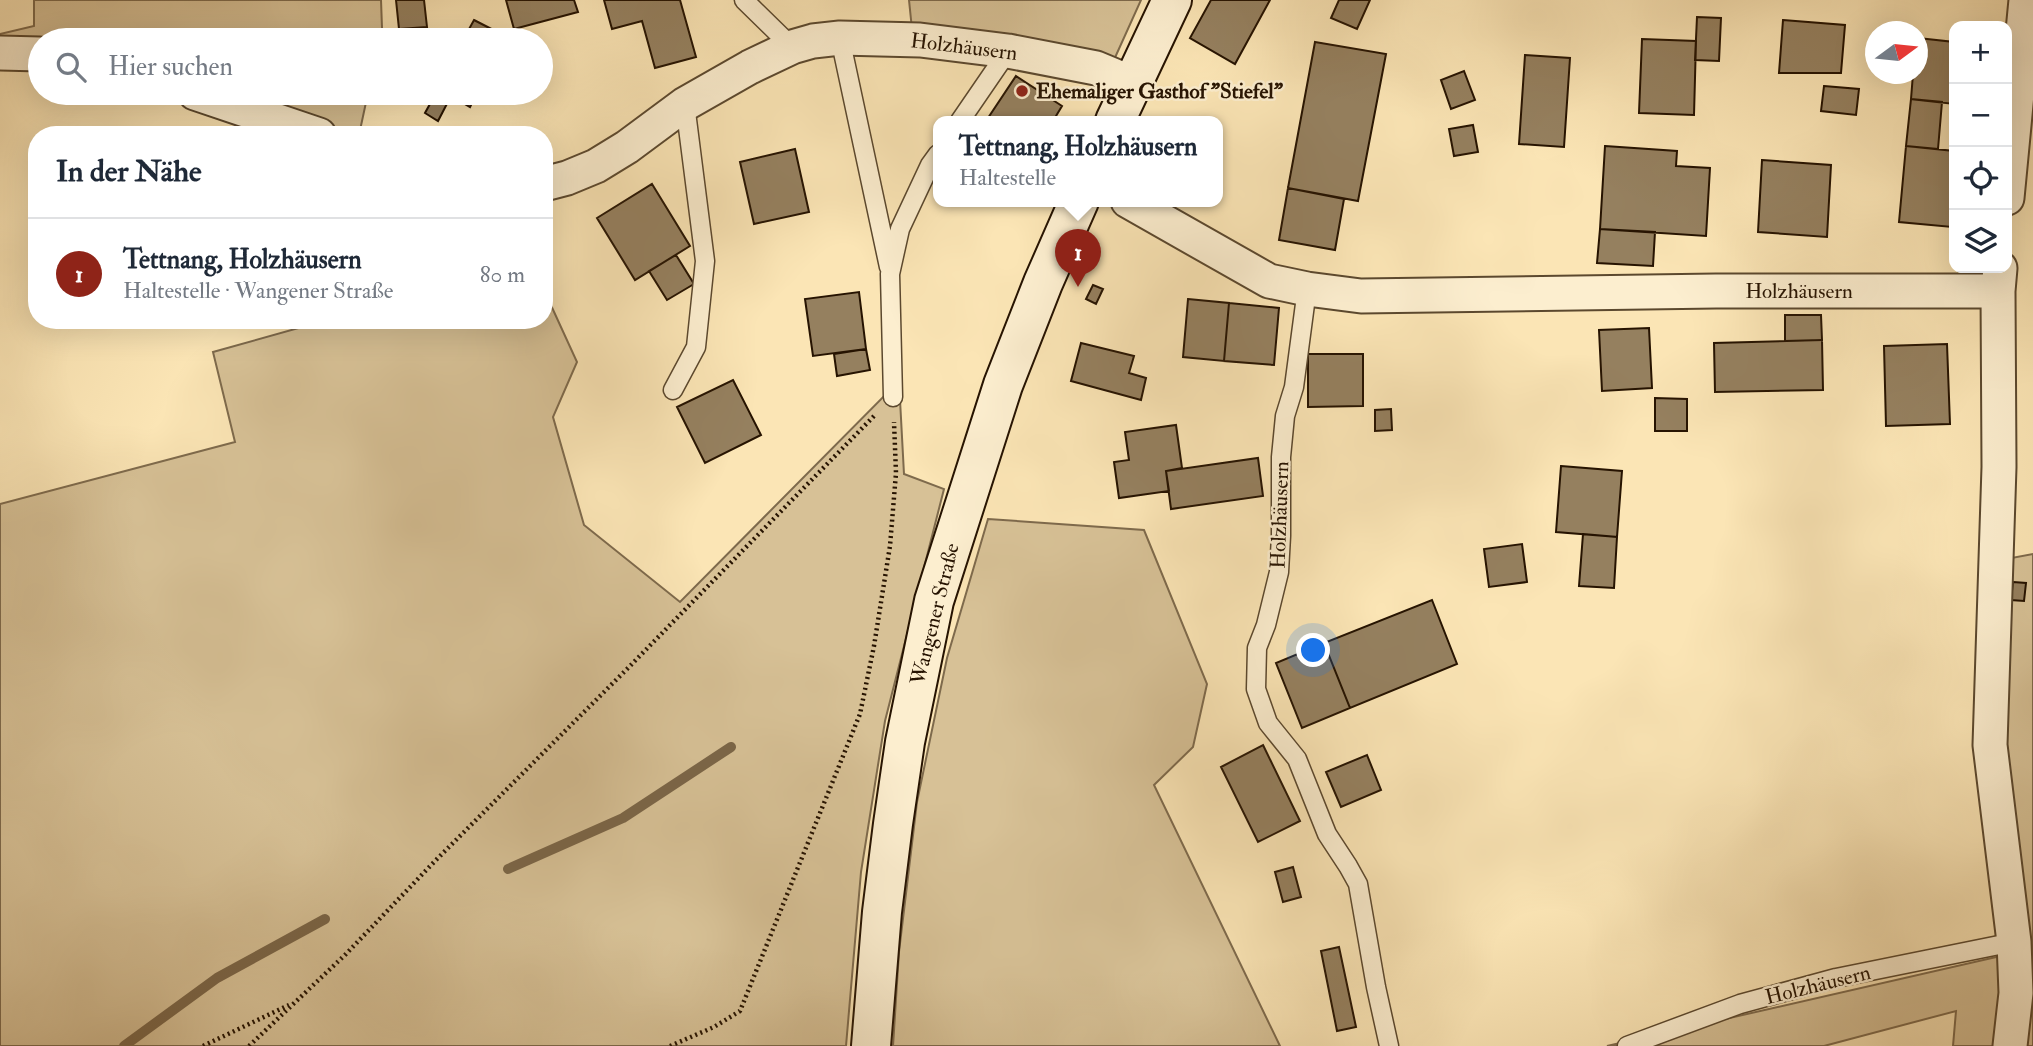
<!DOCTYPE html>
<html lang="de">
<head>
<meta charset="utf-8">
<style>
  :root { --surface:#fff; --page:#f6f6f7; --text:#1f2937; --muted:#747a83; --line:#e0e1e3; --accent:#8f2418 }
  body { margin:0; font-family:"IM FELL Double Pica",serif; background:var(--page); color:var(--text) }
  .controls { position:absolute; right:21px; top:21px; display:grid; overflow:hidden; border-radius:14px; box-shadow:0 7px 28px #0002 }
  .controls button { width:63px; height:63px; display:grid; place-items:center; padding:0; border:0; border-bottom:2px solid var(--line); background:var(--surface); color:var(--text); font:35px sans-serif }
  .compass { position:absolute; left:1865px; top:21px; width:63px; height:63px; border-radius:50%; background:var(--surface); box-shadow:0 7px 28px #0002; rotate:75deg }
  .you { position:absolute; left:1314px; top:651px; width:24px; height:24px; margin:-18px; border:5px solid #fff; border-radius:50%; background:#1a73e8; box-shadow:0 0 0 10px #1a73e833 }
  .badge { display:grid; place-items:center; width:46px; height:46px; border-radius:50%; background:var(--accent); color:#fff; font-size:23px; font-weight:700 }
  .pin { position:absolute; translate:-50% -58px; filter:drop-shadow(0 2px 4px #0008) }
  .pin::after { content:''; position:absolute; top:37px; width:24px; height:21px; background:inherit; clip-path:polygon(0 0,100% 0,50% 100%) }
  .popup { position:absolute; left:933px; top:116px; width:290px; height:91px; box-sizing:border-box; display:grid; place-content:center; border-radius:14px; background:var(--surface); filter:drop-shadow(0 2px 5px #0005); font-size:23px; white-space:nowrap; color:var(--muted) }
  .popup b { font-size:26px; color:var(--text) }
  .popup::after { content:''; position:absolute; left:50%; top:100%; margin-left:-14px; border:14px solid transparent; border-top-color:var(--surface) }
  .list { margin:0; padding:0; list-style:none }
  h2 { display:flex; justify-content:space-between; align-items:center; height:91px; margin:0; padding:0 28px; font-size:30px }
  h2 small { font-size:23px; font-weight:400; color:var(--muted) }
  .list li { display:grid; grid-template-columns:46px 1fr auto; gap:21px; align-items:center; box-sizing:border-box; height:112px; padding:0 28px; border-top:2px solid var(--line) }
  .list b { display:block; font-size:26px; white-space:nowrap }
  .list p { margin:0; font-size:23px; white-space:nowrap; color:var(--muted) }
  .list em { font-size:23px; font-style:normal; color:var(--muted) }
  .icon { flex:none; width:38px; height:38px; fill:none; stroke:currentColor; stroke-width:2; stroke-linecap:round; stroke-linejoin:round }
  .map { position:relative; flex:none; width:2033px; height:1046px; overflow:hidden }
  .search { position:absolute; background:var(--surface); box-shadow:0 7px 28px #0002; left:28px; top:28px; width:525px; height:77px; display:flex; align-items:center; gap:18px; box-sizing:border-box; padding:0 24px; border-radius:38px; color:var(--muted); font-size:26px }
  .panel { position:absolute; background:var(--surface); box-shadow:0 7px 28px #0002; left:28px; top:126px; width:525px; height:203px; border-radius:28px }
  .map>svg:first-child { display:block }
</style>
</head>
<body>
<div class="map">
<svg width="2033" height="1046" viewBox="0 0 2033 1046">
  <rect width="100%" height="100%" fill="#fbe5b5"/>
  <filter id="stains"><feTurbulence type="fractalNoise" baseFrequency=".00286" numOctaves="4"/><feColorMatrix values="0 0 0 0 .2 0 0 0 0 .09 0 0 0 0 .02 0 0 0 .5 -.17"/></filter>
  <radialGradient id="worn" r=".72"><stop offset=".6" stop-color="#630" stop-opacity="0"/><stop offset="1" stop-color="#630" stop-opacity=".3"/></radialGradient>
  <path fill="#d7c196" stroke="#7e6a4c" stroke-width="2" d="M 34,0 L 381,0 L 382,28 L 379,40 L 40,40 L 0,43 L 0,34 L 34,26 Z
    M 909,0 L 1141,0 L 1104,82 L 913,39 Z
    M 234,93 L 368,93 L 359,135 L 343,135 Z
    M 544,290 L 577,362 L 553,417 L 584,525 L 680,602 L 899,381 L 904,474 L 944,489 L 885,721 L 861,872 L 846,1046 L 0,1046 L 0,504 L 235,442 L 213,352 L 327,320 L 544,320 Z
    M 988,519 L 1144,530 L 1207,684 L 1193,747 L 1154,785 L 1280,1046 L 893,1046 L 899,952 L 917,802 L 947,658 Z
    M 2033,554 L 2033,1046 L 2021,1046 L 2002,754 L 2006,559 Z
    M 2005,955 L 2000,1046 L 1953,1046 L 1956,1011 L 1824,1046 L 1607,1046 Z"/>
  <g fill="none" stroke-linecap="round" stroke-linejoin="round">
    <path stroke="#7b6648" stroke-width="10" d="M 508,869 L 623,818 L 731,747
      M 124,1046 L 217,978 L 325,919"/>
  </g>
  <path fill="#95805f" stroke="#261301" stroke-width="2" d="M 396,0 L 424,0 L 427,27 L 399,29 Z
    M 506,0 L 574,0 L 578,12 L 514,29 Z
    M 604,0 L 680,0 L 696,57 L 655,68 L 642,21 L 612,29 Z
    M 1211,0 L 1270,0 L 1235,64 L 1190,38 Z
    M 1339,0 L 1370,0 L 1357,29 L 1331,18 Z
    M 1697,17 L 1721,18 L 1719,61 L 1695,60 Z
    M 474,20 L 507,37 L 505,40 L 463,40 Z
    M 1783,20 L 1845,25 L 1841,73 L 1779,73 Z
    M 1918,38 L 1954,42 L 1954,104 L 1911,99 L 1913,74 L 1918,74 Z
    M 1642,39 L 1696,41 L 1694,115 L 1639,113 Z
    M 1315,42 L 1386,54 L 1358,201 L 1288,188 Z
    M 1525,55 L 1570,58 L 1564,147 L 1519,144 Z
    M 1464,71 L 1475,100 L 1451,109 L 1441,80 Z
    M 1016,76 L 1062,106 L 1053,121 L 986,121 Z
    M 1824,86 L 1859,89 L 1856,115 L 1821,111 Z
    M 436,93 L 477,93 L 470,107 L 451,96 L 438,121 L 425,113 Z
    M 1911,99 L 1942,102 L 1938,149 L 1906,146 Z
    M 1473,125 L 1478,152 L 1454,156 L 1449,129 Z
    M 1605,146 L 1677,151 L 1676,166 L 1710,168 L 1706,236 L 1600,229 Z
    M 1906,146 L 1954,151 L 1952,227 L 1899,222 Z
    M 795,149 L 809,212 L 754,224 L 740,162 Z
    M 1762,160 L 1831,165 L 1827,237 L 1758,232 Z
    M 652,184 L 690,246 L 635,280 L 597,218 Z
    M 1288,188 L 1344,199 L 1335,250 L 1279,240 Z
    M 1600,229 L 1655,232 L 1653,266 L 1597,263 Z
    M 676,255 L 694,284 L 667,300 L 649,271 Z
    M 1093,285 L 1103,289 L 1096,304 L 1086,299 Z
    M 859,292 L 866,349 L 813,356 L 805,299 Z
    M 1188,299 L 1229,303 L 1224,361 L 1183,357 Z
    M 1229,303 L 1279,308 L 1274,365 L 1224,361 Z
    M 1785,315 L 1821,315 L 1822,340 L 1785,341 Z
    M 1649,328 L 1652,388 L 1602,391 L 1599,330 Z
    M 1822,340 L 1823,390 L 1715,392 L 1714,343 Z
    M 1081,343 L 1134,356 L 1129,373 L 1146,378 L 1141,400 L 1071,381 Z
    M 1947,344 L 1950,424 L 1886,426 L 1884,346 Z
    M 866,349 L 870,370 L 837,376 L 834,354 Z
    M 1308,354 L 1363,354 L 1363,406 L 1308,407 Z
    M 733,380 L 761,435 L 705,463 L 677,407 Z
    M 1655,398 L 1687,399 L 1687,431 L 1655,431 Z
    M 1391,409 L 1392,430 L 1375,431 L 1375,410 Z
    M 1176,425 L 1182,468 L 1166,471 L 1169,491 L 1119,498 L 1114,462 L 1129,460 L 1125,432 Z
    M 1258,458 L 1263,496 L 1171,509 L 1166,471 Z
    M 1561,466 L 1622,471 L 1617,537 L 1556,532 Z
    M 1583,534 L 1617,537 L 1614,588 L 1579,586 Z
    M 1522,544 L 1527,582 L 1489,587 L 1484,549 Z
    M 2013,582 L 2026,583 L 2024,601 L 2011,600 Z
    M 1432,600 L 1457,664 L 1350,708 L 1324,643 Z
    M 1324,643 L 1350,708 L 1302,728 L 1276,663 Z
    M 1263,745 L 1300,821 L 1258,842 L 1221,767 Z
    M 1367,755 L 1381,790 L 1341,807 L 1326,772 Z
    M 1293,867 L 1301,897 L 1283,902 L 1275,872 Z
    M 1339,947 L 1356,1027 L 1337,1031 L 1321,951 Z"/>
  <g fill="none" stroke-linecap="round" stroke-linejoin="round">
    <defs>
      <path id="service" d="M 744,0 L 792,47
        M 840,38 L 889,267
        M 960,121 L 1008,51
        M 1307,289 L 1294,387 L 1285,416 L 1281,457 L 1281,536 L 1279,572 L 1266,625 L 1257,648 L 1256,689 L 1268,723 L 1297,759 L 1327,834 L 1348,866 L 1358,884 L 1376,987 L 1389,1046
        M 673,390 L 696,347 L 705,261 L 685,104
        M 893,397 L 890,274 L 900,229 L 930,165 L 938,154
        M 1627,1046 L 1740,1004 L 1836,978 L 2014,942"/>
      <path id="minor" d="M 0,53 L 40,54
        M 195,93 L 319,135
        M 544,184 L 567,178 L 596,166 L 627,147 L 685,104 L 750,67 L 792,47 L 813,41 L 840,38 L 920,40 L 1008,51 L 1096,68 L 1132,83
        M 2007,198 L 2026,0
        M 1128,201 L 1269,281 L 1307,289 L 1361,296 L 1716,291 L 1998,291 L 2000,268
        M 1998,291 L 1999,467 L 1990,745 L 2014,942 L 2016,993 L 2010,1046"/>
      <path id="secondary" d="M 1115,121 L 1172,0
        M 871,1046 L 882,912 L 893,824 L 905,742 L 934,601 L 1003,385 L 1043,283 L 1079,201"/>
    </defs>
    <use href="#service" stroke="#5b482e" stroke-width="21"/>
    <use href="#minor" stroke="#5b482e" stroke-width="37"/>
    <use href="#secondary" stroke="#261301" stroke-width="42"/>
    <path stroke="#261301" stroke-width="4.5" stroke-dasharray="2 3.5" stroke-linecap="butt" d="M 203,1046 L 289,1005
      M 249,1046 L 346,954 L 435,861 L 629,667 L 875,415
      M 670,1046 L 714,1027 L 740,1011 L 860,714 L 874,646 L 890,546 L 896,473 L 894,422"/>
    <use href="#service" stroke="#fceecf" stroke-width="18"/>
    <use href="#minor" stroke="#fceecf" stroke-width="33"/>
    <use href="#secondary" stroke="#fceecf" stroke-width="38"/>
  </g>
  <circle fill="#8f2418" stroke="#fceecf" stroke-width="2.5" cx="1022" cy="91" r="7"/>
  <g text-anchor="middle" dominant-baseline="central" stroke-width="5" stroke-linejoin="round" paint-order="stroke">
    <g font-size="21" fill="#261301" stroke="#fceecf">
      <text transform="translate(964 47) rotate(7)">Holzhäusern</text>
      <text x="1799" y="291">Holzhäusern</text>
      <text transform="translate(1280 515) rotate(-88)">Holzhäusern</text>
      <text transform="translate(935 614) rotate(-76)">Wangener Straße</text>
      <text transform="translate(1818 985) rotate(-14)">Holzhäusern</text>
    </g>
    <g font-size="21" font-weight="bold" fill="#261301" stroke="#fceecf" text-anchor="start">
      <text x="1036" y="91">Ehemaliger Gasthof "Stiefel"</text>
    </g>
  </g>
  <rect width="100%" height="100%" filter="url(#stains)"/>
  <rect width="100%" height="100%" fill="url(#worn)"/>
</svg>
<div class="controls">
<button>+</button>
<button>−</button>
<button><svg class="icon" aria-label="locate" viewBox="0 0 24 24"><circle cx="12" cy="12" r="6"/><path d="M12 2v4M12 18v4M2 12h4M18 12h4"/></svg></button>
<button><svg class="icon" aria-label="layers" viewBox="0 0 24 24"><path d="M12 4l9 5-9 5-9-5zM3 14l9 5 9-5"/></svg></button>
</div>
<svg class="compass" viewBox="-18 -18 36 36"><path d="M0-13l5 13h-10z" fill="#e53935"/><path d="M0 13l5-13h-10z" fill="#747a83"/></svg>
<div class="you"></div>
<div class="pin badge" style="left:1078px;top:287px">1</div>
<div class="popup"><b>Tettnang, Holzhäusern</b>Haltestelle</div>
<div class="search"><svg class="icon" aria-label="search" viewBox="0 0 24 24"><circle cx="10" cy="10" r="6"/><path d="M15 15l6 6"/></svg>Hier suchen</div>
<section class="panel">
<h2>In der Nähe<small></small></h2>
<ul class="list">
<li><span class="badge">1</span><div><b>Tettnang, Holzhäusern</b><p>Haltestelle · Wangener Straße</p></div><em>80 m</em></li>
</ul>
</section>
</div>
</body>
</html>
